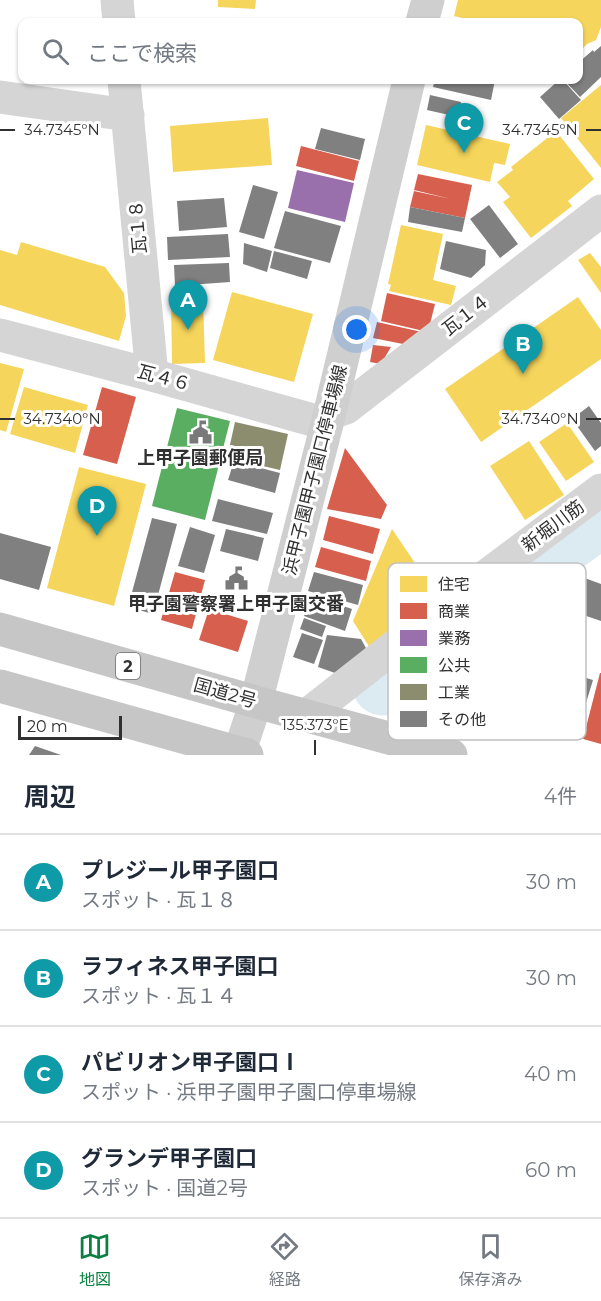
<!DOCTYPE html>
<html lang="ja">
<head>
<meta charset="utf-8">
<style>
  :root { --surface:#fff; --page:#f6f6f7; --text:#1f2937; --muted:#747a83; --line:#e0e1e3; --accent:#0b8043 }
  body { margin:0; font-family:Montserrat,"Noto Sans JP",sans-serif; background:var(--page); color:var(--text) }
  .scale { position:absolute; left:18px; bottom:15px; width:104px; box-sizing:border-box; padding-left:6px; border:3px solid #313131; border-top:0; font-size:16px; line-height:21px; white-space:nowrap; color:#313131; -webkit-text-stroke:4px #fff; paint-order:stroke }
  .you { position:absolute; left:357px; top:330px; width:21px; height:21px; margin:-15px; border:4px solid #fff; border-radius:50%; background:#1a73e8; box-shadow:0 0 0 9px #1a73e833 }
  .badge { display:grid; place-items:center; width:39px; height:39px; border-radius:50%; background:var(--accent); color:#fff; font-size:20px; font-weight:700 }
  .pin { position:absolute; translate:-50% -50px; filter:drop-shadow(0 2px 3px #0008) }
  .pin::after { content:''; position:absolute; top:32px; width:21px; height:18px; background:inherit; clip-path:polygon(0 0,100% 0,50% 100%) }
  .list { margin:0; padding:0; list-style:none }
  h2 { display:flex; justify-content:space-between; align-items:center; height:78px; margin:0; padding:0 24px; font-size:26px }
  h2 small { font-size:20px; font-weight:400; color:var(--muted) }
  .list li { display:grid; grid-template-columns:39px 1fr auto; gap:18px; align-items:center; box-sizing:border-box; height:96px; padding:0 24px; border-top:2px solid var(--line) }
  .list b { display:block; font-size:22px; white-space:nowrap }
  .list p { margin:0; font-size:20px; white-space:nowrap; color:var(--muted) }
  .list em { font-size:20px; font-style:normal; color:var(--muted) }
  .icon { flex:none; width:33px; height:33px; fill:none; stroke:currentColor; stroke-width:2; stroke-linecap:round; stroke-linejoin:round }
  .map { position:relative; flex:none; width:601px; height:755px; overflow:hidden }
  .search { position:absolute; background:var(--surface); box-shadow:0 2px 4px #0004; left:18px; right:18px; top:18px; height:66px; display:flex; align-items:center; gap:15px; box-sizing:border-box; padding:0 21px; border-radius:12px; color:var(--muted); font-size:22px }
  .sheet { height:462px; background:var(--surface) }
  nav { display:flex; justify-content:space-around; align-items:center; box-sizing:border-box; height:84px; border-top:2px solid var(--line); background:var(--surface); font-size:16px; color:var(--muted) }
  nav a { display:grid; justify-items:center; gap:3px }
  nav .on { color:var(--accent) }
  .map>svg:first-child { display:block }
</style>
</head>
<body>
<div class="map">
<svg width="601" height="755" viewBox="0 0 601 755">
  <rect width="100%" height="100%" fill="#fff"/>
  <path fill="#f6d55c" d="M 218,0 L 256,0 L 255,9 L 218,7 Z
    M 458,0 L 601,0 L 601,27 L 596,40 L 587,44 L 578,53 L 578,22 L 466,22 L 467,19 L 454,16 Z
    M 601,85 L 601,168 L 561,118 Z
    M 268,118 L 272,165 L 173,172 L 170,126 Z
    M 426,125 L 510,144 L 505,165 L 494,163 L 490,182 L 417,165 Z
    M 556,131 L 594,179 L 568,201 L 572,206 L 531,238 L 503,202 L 510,197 L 497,182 L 513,170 L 511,167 Z
    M 401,225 L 443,234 L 433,280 L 456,286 L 451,305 L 389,291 L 391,285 L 388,284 Z
    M 21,242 L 105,267 L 124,293 L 126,316 L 119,341 L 0,305 L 0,250 L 17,255 Z
    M 590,253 L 601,267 L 601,293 L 578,260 Z
    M 232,292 L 313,314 L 294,382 L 213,360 Z
    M 578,297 L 601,330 L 601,359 L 481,442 L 445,389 Z
    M 171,298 L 203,298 L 205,363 L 172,364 Z
    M 0,363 L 24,369 L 6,432 L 0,430 Z
    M 24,387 L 88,405 L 75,453 L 10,434 Z
    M 567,423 L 594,462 L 566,481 L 539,442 Z
    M 529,441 L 564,495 L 525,520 L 490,466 Z
    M 79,467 L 146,484 L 114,606 L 47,588 Z
    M 392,529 L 438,597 L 370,648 L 353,621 Z"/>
  <path fill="#d6604d" d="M 301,146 L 359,161 L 354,181 L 296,166 Z
    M 418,174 L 472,185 L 465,218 L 410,207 L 414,191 L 451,199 L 414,190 Z
    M 387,293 L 435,304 L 428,332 L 381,321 Z
    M 377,322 L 422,332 L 413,346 L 373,338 Z
    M 373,345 L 391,347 L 381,364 L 370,362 Z
    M 102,387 L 136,397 L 117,464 L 83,455 Z
    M 345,448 L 387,505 L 381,519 L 327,509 Z
    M 329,516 L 380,529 L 373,554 L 323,540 Z
    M 321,547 L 371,561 L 366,581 L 315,567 Z
    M 175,572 L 205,580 L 192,629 L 161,620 Z
    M 209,609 L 248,621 L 238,652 L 199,640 Z
    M 600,673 L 601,673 L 601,744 L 583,739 Z"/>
  <path fill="#9970ab" d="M 297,170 L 354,183 L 345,222 L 288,208 Z"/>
  <path fill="#5aae61" d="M 177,408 L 230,421 L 205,520 L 152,506 Z"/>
  <path fill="#8c8c6e" d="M 235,422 L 288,434 L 280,470 L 227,458 Z"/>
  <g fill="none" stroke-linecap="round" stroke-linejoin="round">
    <path stroke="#dceaf1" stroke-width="63" d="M 383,684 L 550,552 L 601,515"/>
  </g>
  <path fill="#808080" d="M 601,46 L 601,77 L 580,97 L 564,80 L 578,80 L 578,63 L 593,50 L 594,52 Z
    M 435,80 L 495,80 L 491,100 L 433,87 Z
    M 559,80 L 563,80 L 581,100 L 559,119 L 540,97 Z
    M 430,95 L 461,102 L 458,117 L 427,110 Z
    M 321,128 L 365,139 L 360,160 L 315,149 Z
    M 253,185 L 278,192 L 264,239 L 239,232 Z
    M 224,198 L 227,227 L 179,231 L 177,201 Z
    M 489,205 L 518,244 L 500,258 L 470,219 Z
    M 410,207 L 465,218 L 462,232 L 408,222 Z
    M 285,211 L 341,226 L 330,263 L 274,248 Z
    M 228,234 L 230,257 L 168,260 L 167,237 Z
    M 446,241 L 486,250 L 485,265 L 471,278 L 440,269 Z
    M 244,243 L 272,251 L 267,272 L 243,264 Z
    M 274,251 L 312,261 L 307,279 L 270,268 Z
    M 229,263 L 230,282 L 175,286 L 174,265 Z
    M 589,406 L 601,423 L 601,446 L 595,451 L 572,419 Z
    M 234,461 L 280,473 L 275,493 L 228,480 Z
    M 218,499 L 273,513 L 267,534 L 212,521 Z
    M 152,518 L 177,524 L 153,614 L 128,607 Z
    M 190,527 L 215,535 L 204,573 L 178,566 Z
    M 226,529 L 264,538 L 258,561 L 220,551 Z
    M 0,533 L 51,547 L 39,590 L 0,579 Z
    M 560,569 L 601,584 L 601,621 L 548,603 Z
    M 314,572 L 363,585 L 358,605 L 308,591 Z
    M 311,595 L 352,609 L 345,631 L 304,616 Z
    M 304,618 L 326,626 L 322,637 L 300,629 Z
    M 302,633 L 323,640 L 314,664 L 293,657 Z
    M 327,635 L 361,639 L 367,650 L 335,673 L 318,667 Z
    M 573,674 L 593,680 L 575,739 L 556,733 Z
    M 35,746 L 61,755 L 29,755 Z"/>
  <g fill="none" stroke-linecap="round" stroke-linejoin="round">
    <path stroke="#d5d5d5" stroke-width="33" d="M 117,0 L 119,22
      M 124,80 L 152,375
      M 0,97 L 128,115
      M 0,335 L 152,375 L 327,424
      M 329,414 L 346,408 L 601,211
      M 307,715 L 446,606 L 601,490"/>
    <path stroke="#cfcfcf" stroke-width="33" d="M 422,22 L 428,0
      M 239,753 L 256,702 L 327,424 L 409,80"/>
    <path stroke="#c6c6c6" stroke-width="33" d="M 0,629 L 256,702 L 451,755
      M 0,686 L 247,755"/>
  </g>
  <path fill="none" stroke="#313131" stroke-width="2" d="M 0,130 L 15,130M 586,130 L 601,130M 0,419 L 15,419M 586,419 L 601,419M 315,740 L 315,755"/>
  <defs>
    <symbol id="civic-bare" viewBox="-9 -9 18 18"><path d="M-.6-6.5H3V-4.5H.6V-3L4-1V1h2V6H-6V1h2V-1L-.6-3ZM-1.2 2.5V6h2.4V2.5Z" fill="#797979" stroke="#fff" stroke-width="2.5" paint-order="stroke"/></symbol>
  </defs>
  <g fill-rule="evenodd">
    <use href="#civic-bare" x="184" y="416" width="33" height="33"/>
    <use href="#civic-bare" x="220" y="562" width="33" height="33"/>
  </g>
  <g text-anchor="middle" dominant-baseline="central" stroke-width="6" stroke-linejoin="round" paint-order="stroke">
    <rect fill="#fff" stroke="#6f6f6f" stroke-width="1.5" x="116" y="653" width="24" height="26" rx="4.5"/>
    <g font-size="16" font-weight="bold" fill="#313131">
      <text x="128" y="666">2</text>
    </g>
    <g font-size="18" fill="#313131" stroke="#fff">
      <text transform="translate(138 227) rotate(-95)">瓦１８</text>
      <text transform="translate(466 315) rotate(-38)">瓦１４</text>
      <text transform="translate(164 378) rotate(15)">瓦４６</text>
      <text transform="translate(315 470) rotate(-76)">浜甲子園甲子園口停車場線</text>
      <text transform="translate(553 526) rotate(-37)">新堀川筋</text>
      <text transform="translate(225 693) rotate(16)">国道2号</text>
    </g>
    <g font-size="18" font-weight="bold" fill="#313131" stroke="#fff">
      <text x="200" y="458">上甲子園郵便局</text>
      <text x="236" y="604">甲子園警察署上甲子園交番</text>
    </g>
  </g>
  <rect x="388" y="563" width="198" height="177" rx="9" fill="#fff" stroke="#c1c1c1" stroke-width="1.5"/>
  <rect x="400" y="576" width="27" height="16" fill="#f6d55c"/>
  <rect x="400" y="603" width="27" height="16" fill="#d6604d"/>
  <rect x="400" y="630" width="27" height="16" fill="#9970ab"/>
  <rect x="400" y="657" width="27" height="16" fill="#5aae61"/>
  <rect x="400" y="684" width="27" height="16" fill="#8c8c6e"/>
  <rect x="400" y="711" width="27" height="16" fill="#808080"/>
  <g font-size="16" fill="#313131">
    <text x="438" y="590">住宅</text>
    <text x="438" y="617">商業</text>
    <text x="438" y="644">業務</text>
    <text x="438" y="671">公共</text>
    <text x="438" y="698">工業</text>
    <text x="438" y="725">その他</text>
  </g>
  <g font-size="15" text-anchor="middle" fill="#313131" stroke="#fff" stroke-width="6" stroke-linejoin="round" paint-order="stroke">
    <text x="62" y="135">34.7345°N</text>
    <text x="540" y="135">34.7345°N</text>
    <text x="62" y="424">34.7340°N</text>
    <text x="540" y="424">34.7340°N</text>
    <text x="315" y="730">135.373°E</text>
  </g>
</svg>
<div class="scale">20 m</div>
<div class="you"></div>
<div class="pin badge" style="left:188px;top:330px;background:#0f9aa8">A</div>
<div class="pin badge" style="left:523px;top:374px;background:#0f9aa8">B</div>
<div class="pin badge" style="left:464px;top:153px;background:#0f9aa8">C</div>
<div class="pin badge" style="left:97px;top:536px;background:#0f9aa8">D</div>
<div class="search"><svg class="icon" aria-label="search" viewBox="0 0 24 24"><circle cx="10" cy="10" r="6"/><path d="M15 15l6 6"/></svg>ここで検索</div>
</div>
<section class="sheet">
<h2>周辺<small>4件</small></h2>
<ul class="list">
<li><span class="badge" style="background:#0f9aa8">A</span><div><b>プレジール甲子園口</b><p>スポット · 瓦１８</p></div><em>30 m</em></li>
<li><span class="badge" style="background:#0f9aa8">B</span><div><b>ラフィネス甲子園口</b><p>スポット · 瓦１４</p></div><em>30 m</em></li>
<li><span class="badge" style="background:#0f9aa8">C</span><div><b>パビリオン甲子園口Ⅰ</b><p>スポット · 浜甲子園甲子園口停車場線</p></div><em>40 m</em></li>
<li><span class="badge" style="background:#0f9aa8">D</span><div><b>グランデ甲子園口</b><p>スポット · 国道2号</p></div><em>60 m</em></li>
</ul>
</section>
<nav>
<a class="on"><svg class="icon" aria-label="map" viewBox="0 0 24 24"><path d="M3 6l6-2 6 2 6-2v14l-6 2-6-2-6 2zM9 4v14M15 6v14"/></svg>地図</a>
<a><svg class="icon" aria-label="directions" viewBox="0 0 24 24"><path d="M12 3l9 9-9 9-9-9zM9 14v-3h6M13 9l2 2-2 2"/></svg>経路</a>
<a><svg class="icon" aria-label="saved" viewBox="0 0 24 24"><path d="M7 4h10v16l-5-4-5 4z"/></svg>保存済み</a>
</nav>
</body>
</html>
